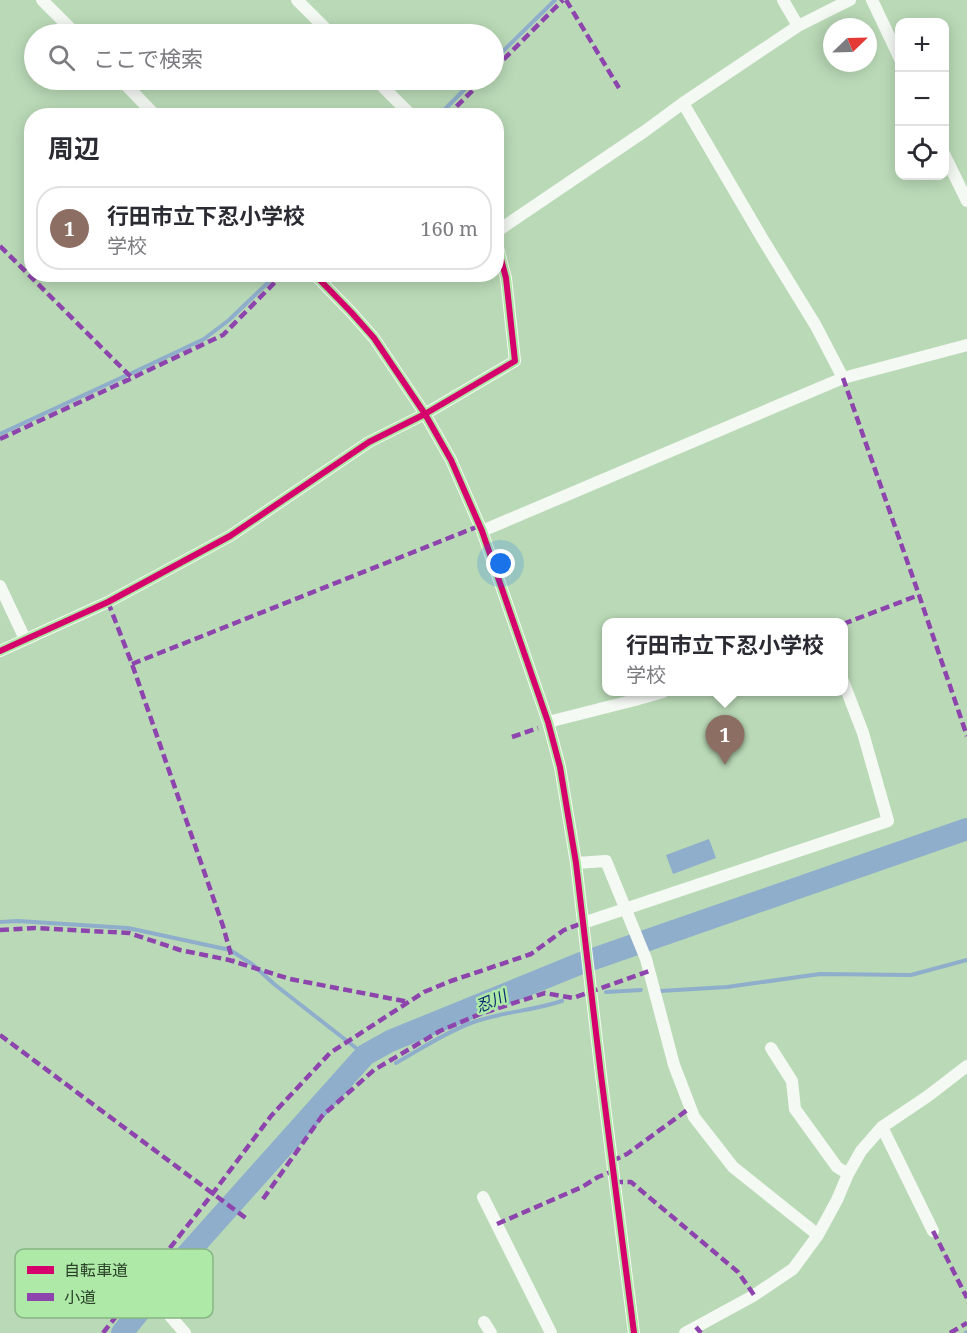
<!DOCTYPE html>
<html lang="ja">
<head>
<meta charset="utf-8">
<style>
  :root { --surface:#fff; --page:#f2f2f3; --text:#2b2b33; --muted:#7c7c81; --line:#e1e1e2; --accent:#b45309 }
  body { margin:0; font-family:"Noto Serif","Noto Sans JP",serif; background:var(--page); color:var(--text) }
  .controls { position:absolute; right:18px; top:18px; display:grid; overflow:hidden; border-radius:12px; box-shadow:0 3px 15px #0003 }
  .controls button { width:54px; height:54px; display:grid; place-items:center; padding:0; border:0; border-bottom:2px solid var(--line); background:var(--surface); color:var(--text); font:30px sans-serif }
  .compass { position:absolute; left:823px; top:18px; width:54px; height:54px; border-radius:50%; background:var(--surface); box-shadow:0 3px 15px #0003; rotate:67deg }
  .you { position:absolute; left:501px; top:564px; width:21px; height:21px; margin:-15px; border:4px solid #fff; border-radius:50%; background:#1a73e8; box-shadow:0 0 0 9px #1a73e833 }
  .badge { display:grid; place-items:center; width:39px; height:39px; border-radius:50%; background:var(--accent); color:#fff; font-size:20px; font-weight:700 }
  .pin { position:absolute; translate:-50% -50px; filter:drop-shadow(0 2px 3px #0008) }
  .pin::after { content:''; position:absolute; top:32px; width:21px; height:18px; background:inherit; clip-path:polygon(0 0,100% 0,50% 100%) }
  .popup { position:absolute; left:602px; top:618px; width:246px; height:78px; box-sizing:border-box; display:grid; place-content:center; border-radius:12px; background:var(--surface); filter:drop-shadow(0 2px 4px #0005); font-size:20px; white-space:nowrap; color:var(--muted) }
  .popup b { font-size:22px; color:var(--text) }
  .popup::after { content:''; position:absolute; left:50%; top:100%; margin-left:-12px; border:12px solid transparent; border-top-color:var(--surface) }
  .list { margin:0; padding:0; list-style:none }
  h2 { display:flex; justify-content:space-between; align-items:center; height:78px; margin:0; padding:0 24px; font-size:26px }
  h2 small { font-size:20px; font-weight:400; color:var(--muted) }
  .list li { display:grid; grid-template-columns:39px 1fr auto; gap:18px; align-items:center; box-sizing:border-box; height:84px; margin:0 12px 12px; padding:0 12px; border:2px solid var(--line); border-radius:24px }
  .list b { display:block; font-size:22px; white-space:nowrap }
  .list p { margin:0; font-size:20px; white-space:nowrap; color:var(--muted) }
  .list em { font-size:20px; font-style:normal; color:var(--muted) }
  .icon { flex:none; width:33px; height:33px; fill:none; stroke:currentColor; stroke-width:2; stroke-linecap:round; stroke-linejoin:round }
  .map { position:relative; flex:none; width:967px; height:1333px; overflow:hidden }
  .search { position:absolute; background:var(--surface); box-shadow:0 3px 15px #0003; left:24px; top:24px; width:480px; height:66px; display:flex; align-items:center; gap:15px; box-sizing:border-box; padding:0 21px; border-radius:33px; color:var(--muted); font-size:22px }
  .panel { position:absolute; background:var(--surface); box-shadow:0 3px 15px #0003; left:24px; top:108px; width:480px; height:174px; border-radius:24px }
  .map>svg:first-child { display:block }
</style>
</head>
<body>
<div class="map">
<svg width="967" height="1333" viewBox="0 0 967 1333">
  <rect width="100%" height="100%" fill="#badab7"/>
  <path fill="#8faecb" d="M 709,839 L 716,858 L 673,874 L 666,855 Z"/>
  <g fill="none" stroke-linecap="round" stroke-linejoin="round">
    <path stroke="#8faecb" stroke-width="4" d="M 494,60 L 555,0
      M 438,116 L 474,80
      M 132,373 L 204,339 L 229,320 L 277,274
      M 0,434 L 125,376
      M 0,922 L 18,921 L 128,928 L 230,950 L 252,964 L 274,984 L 365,1055
      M 660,991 L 727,987 L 820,974 L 911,975 L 967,960
      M 606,992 L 641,990
      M 396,1063 C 421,1049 444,1033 471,1023 C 500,1012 532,1011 562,1001
      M 966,1333 L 967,1332"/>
    <path stroke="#8faecb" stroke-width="22" d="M 122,1333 L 172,1271 L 365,1055 L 390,1041 L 579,964 L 967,829"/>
    <path stroke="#f5f9f4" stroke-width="12" d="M 42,0 L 76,34
      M 297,0 L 331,34
      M 783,0 L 798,26
      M 872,0 L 900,59
      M 121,80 L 156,116
      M 376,80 L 412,116
      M 683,103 L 762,238 L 816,326 L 843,378
      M 944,154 L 967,201
      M 496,232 L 645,131 L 683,103 L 798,26 L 850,0
      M 314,274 L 351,312 L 374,338 L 425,414 L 451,460 L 482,531 L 548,722 L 560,767 L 576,863 L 601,1075 L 634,1333
      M 482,531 L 843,378 L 967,345
      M 0,586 L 25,639
      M 0,651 L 108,602 L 230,536 L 369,442 L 425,414 L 515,361 L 506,278 L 496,240
      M 548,722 L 635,700 L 663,692
      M 576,863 L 606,861 L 646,959 L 674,1065 L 694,1117 L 733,1167 L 818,1235
      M 583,923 L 888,821 L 863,733 L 843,681
      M 771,1048 L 792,1081 L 795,1109 L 837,1167 L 848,1174
      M 882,1127 L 933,1231
      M 483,1197 L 551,1333
      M 170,1316 L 185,1333
      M 484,1322 L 491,1333
      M 685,1333 L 753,1296 L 793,1269 L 818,1235 L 837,1200 L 848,1174 L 861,1151 L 882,1127 L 928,1096 L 967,1066"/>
    <path stroke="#8e44ad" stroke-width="4.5" stroke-dasharray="9 4.5" stroke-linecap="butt" d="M 566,0 L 619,88
      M 494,69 L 563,0
      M 447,116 L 483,80
      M 0,246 L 132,378
      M 843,378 L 919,595 L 967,736
      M 0,439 L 132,378 L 223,335 L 283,274
      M 108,602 L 132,664 L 223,926 L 233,962
      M 843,624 L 919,595
      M 132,664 L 479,526
      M 512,737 L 538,728
      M 0,930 L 35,928 L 129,933 L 180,950 L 229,960 L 290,979 L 409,1002
      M 0,1035 L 247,1219
      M 612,1161 L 627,1154 L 690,1108
      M 614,1182 L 631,1182 L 738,1272 L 754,1295
      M 263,1199 L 322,1116 L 374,1070 L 440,1031 L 480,1014 L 545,993 L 573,998 L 649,971
      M 497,1224 L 582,1187 L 598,1177 L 613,1171
      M 933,1231 L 967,1298
      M 696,1327 L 701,1333
      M 103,1333 L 210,1197 L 271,1116 L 330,1053 L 424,992 L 451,981 L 531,954 L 564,930 L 583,923
      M 950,1333 L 967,1323"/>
    <defs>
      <path id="cycleway" d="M 314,274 L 351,312 L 374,338 L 425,414 L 451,460 L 482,531 L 548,722 L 560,767 L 576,863 L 601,1075 L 634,1333
        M 0,651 L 108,602 L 230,536 L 369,442 L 425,414 L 515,361 L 506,278 L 496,240"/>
    </defs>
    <use href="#cycleway" stroke="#aee9a8" stroke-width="10"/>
    <use href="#cycleway" stroke="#d6006c" stroke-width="6"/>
  </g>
  <g text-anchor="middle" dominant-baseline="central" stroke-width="5" stroke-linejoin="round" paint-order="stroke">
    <g font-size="16" font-style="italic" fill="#0a2a6d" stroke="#aee9a8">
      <text transform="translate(491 1001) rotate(-23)">忍川</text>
    </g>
  </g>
  <rect x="15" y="1249" width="198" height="69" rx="9" fill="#aee9a8" stroke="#86b782" stroke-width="1.5"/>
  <rect x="27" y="1266" width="27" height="8" fill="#d6006c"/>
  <rect x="27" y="1293" width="27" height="8" fill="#8e44ad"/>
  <g font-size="16" fill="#2a4228">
    <text x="64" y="1276">自転車道</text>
    <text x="64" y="1303">小道</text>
  </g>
</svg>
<div class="controls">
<button>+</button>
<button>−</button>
<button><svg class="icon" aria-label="locate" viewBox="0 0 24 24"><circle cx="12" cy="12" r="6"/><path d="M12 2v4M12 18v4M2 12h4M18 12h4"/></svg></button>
</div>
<svg class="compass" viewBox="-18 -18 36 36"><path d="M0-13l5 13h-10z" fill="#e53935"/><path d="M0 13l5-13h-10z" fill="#7c7c81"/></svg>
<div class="you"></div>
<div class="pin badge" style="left:725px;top:765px;background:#8d6e63">1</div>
<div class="popup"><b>行田市立下忍小学校</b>学校</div>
<div class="search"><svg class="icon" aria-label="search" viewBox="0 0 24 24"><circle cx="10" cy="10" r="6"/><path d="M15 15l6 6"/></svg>ここで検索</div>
<section class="panel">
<h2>周辺<small></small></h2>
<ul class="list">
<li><span class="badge" style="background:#8d6e63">1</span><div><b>行田市立下忍小学校</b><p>学校</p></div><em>160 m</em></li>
</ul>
</section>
</div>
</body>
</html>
